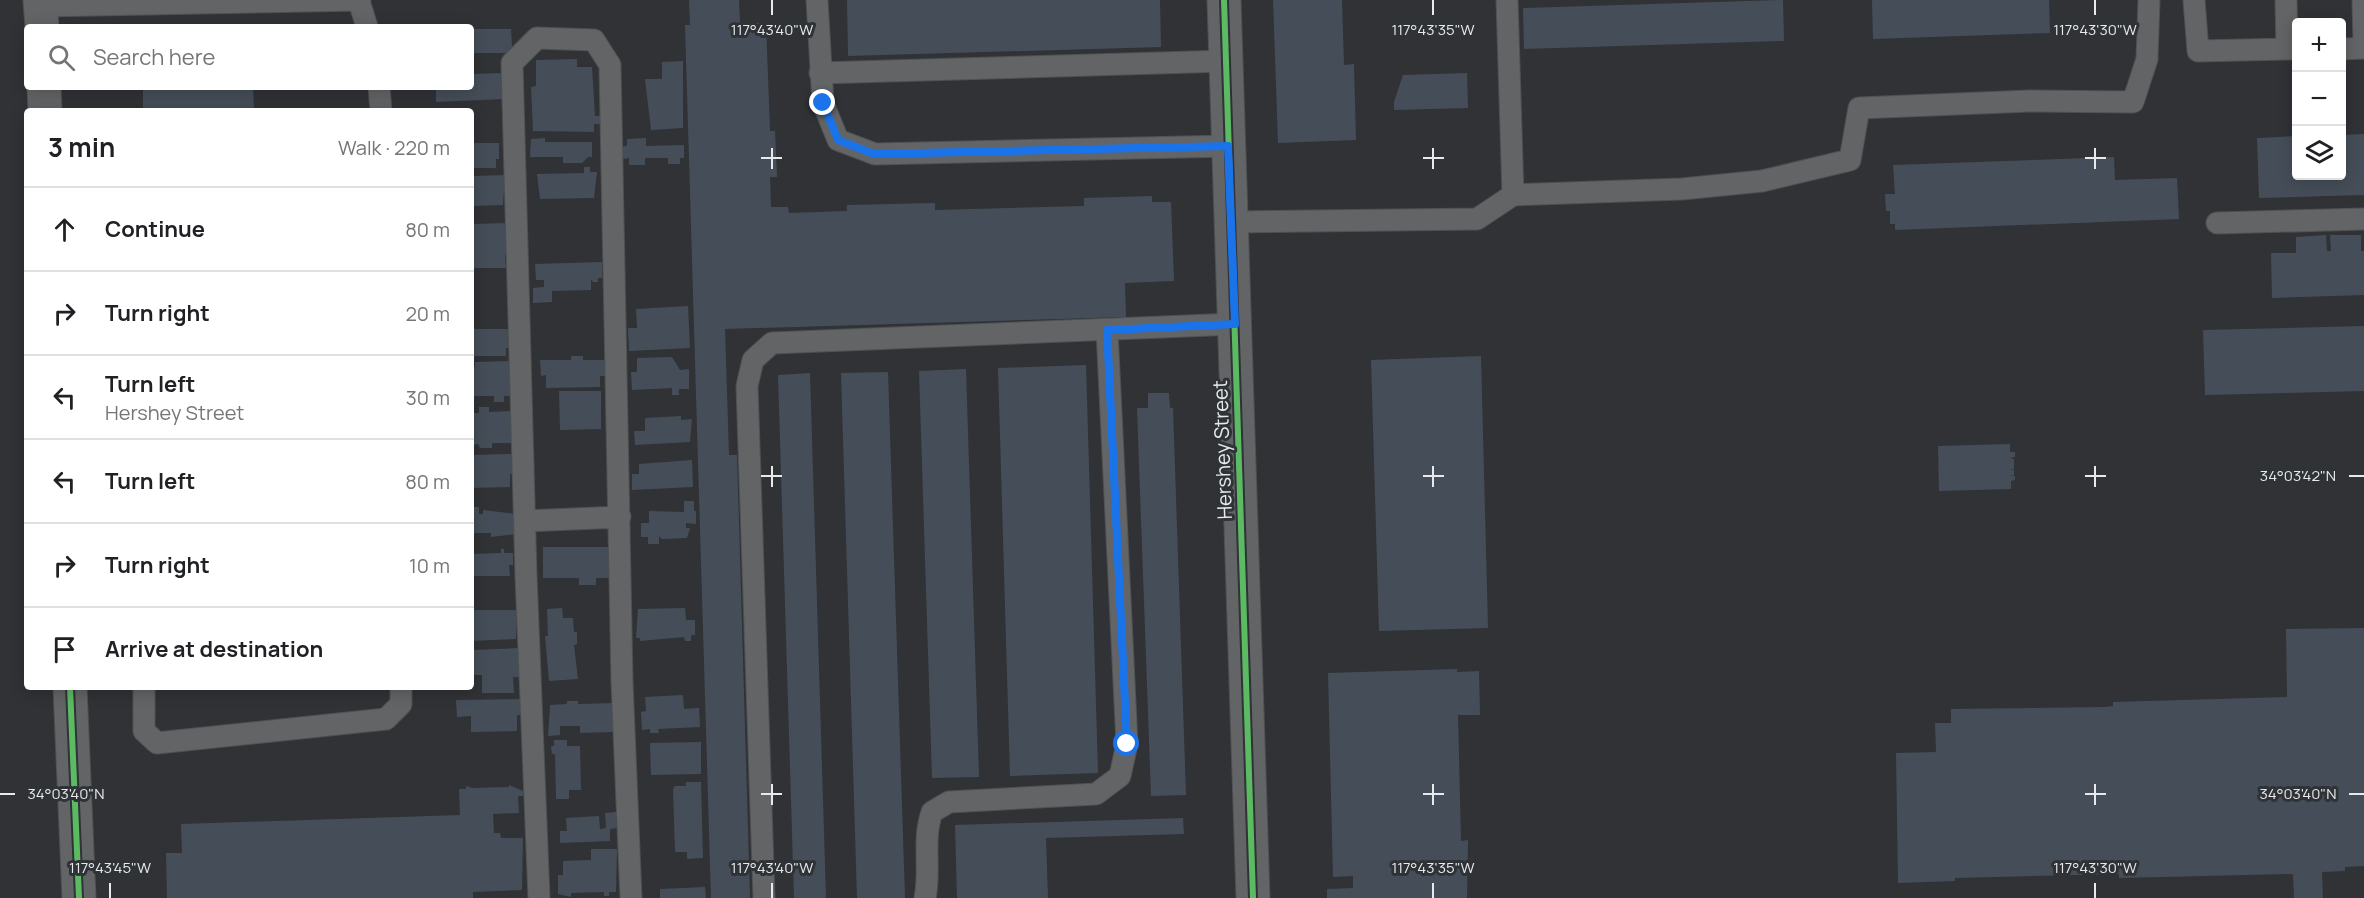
<!DOCTYPE html>
<html lang="en">
<head>
<meta charset="utf-8">
<style>
  :root { --surface:#fff; --page:#f6f6f6; --text:#202124; --muted:#757577; --line:#e0e0e0 }
  body { margin:0; font-family:Manrope,sans-serif; background:var(--page); color:var(--text) }
  .controls { position:absolute; right:18px; top:18px; display:grid; overflow:hidden; border-radius:6px; box-shadow:0 3px 15px #0003 }
  .controls button { width:54px; height:54px; display:grid; place-items:center; padding:0; border:0; border-bottom:2px solid var(--line); background:var(--surface); color:var(--text); font:30px sans-serif }
  .stop { position:absolute; width:18px; height:18px; margin:-14px; border:4px solid #1a73e8; border-radius:50%; background:#fff }
  .stop.end { background:#1a73e8; border-color:#fff; box-shadow:0 2px 6px #0008 }
  .list { margin:0; padding:0; list-style:none }
  h2 { display:flex; justify-content:space-between; align-items:center; height:78px; margin:0; padding:0 24px; font-size:26px }
  h2 small { font-size:20px; font-weight:400; color:var(--muted) }
  .list li { display:grid; grid-template-columns:39px 1fr auto; gap:18px; align-items:center; box-sizing:border-box; height:84px; padding:0 24px; border-top:2px solid var(--line) }
  .list b { display:block; font-size:22px; white-space:nowrap }
  .list p { margin:0; font-size:20px; white-space:nowrap; color:var(--muted) }
  .list em { font-size:20px; font-style:normal; color:var(--muted) }
  .icon { flex:none; width:33px; height:33px; fill:none; stroke:currentColor; stroke-width:2; stroke-linecap:round; stroke-linejoin:round }
  .map { position:relative; flex:none; width:2364px; height:898px; overflow:hidden }
  .search { position:absolute; background:var(--surface); box-shadow:0 3px 15px #0003; left:24px; top:24px; width:450px; height:66px; display:flex; align-items:center; gap:15px; box-sizing:border-box; padding:0 21px; border-radius:6px; color:var(--muted); font-size:22px }
  .panel { position:absolute; background:var(--surface); box-shadow:0 3px 15px #0003; left:24px; top:108px; width:450px; height:582px; border-radius:6px }
  .map>svg:first-child { display:block }
</style>
</head>
<body>
<div class="map">
<svg width="2364" height="898" viewBox="0 0 2364 898">
  <rect width="100%" height="100%" fill="#303235"/>
  <path fill="#454e58" d="M 689,0 L 739,0 L 740,23 L 766,23 L 770,131 L 775,131 L 777,177 L 770,177 L 771,207 L 788,207 L 789,213 L 847,211 L 847,205 L 935,203 L 935,210 L 1084,206 L 1084,198 L 1152,196 L 1152,202 L 1171,202 L 1174,281 L 1125,283 L 1126,317 L 725,329 L 729,455 L 737,455 L 750,898 L 711,898 L 685,25 L 690,25 Z
    M 847,0 L 1160,0 L 1161,47 L 848,56 Z
    M 1273,0 L 1342,0 L 1344,65 L 1354,64 L 1356,140 L 1278,143 Z
    M 1783,0 L 1784,41 L 1524,49 L 1523,8 Z
    M 1872,0 L 2049,0 L 2050,33 L 1873,39 Z
    M 471,29 L 511,29 L 512,47 L 507,53 L 472,53 Z
    M 577,59 L 577,67 L 592,67 L 595,116 L 601,116 L 601,124 L 594,124 L 594,132 L 533,131 L 531,87 L 536,86 L 536,60 Z
    M 683,61 L 683,128 L 651,130 L 645,79 L 662,79 L 662,62 Z
    M 504,73 L 504,99 L 436,102 L 436,87 L 471,87 L 471,74 Z
    M 1467,73 L 1468,108 L 1394,110 L 1394,102 L 1403,75 Z
    M 143,87 L 253,87 L 254,111 L 143,111 Z
    M 2364,134 L 2364,195 L 2259,198 L 2257,138 L 2296,136 L 2296,176 L 2342,176 L 2342,135 Z
    M 545,138 L 545,142 L 592,142 L 592,157 L 588,157 L 582,163 L 563,163 L 563,157 L 530,157 L 531,139 Z
    M 646,138 L 646,146 L 684,145 L 684,158 L 680,158 L 680,164 L 668,164 L 668,158 L 645,158 L 645,165 L 629,165 L 629,158 L 623,159 L 623,146 L 627,146 L 627,139 Z
    M 471,143 L 499,143 L 499,159 L 496,159 L 496,168 L 471,168 Z
    M 2114,157 L 2115,180 L 2177,178 L 2179,219 L 1895,230 L 1895,224 L 1890,224 L 1890,211 L 1886,211 L 1885,194 L 1895,194 L 1893,165 Z
    M 584,167 L 590,167 L 590,172 L 597,172 L 594,198 L 540,199 L 537,174 L 584,173 Z
    M 471,172 L 473,176 L 505,175 L 503,205 L 471,206 Z
    M 508,223 L 509,255 L 505,255 L 506,268 L 471,268 L 471,224 Z
    M 2326,235 L 2327,251 L 2331,251 L 2330,235 L 2361,235 L 2361,251 L 2364,251 L 2364,295 L 2272,298 L 2271,253 L 2296,253 L 2296,237 Z
    M 602,262 L 602,278 L 598,278 L 598,282 L 593,282 L 591,279 L 591,290 L 552,291 L 552,302 L 533,303 L 533,288 L 544,287 L 544,280 L 536,280 L 535,264 Z
    M 688,306 L 690,348 L 629,351 L 628,328 L 637,328 L 636,309 Z
    M 2364,326 L 2364,391 L 2205,395 L 2203,330 Z
    M 471,329 L 511,329 L 511,348 L 506,348 L 506,356 L 471,356 Z
    M 571,356 L 583,356 L 583,360 L 606,360 L 606,376 L 600,376 L 600,387 L 546,388 L 546,375 L 541,376 L 540,360 L 571,360 Z
    M 1481,356 L 1488,628 L 1379,631 L 1371,360 Z
    M 672,357 L 680,370 L 689,369 L 689,389 L 679,389 L 679,395 L 672,395 L 672,388 L 632,390 L 631,372 L 637,372 L 637,358 Z
    M 510,361 L 510,377 L 515,377 L 515,396 L 504,396 L 504,402 L 494,402 L 494,396 L 471,396 L 471,367 L 475,367 L 475,362 Z
    M 1086,365 L 1098,773 L 1010,776 L 998,368 Z
    M 966,369 L 979,777 L 932,778 L 919,371 Z
    M 888,372 L 905,898 L 857,898 L 841,373 Z
    M 810,373 L 826,898 L 794,898 L 778,375 Z
    M 559,391 L 601,391 L 601,429 L 560,430 Z
    M 1148,393 L 1169,393 L 1170,408 L 1173,408 L 1186,795 L 1151,796 L 1137,408 L 1148,408 Z
    M 479,407 L 489,407 L 489,412 L 512,411 L 513,443 L 492,443 L 492,448 L 480,448 L 478,444 L 471,445 L 471,413 L 479,413 Z
    M 681,416 L 681,420 L 692,419 L 690,442 L 635,445 L 634,431 L 645,431 L 645,418 Z
    M 2010,444 L 2010,452 L 2015,452 L 2015,457 L 2010,458 L 2014,459 L 2014,469 L 2010,469 L 2014,470 L 2014,475 L 2010,476 L 2015,476 L 2015,480 L 2011,481 L 2011,489 L 1939,491 L 1938,446 Z
    M 514,454 L 515,474 L 510,474 L 510,487 L 471,488 L 471,455 Z
    M 692,460 L 693,487 L 632,490 L 632,474 L 639,474 L 639,464 Z
    M 684,501 L 694,501 L 694,511 L 696,511 L 696,524 L 686,523 L 686,528 L 690,528 L 687,538 L 662,539 L 659,536 L 659,544 L 648,544 L 648,537 L 641,537 L 641,523 L 649,523 L 649,511 L 684,512 Z
    M 471,507 L 479,507 L 479,514 L 483,514 L 483,510 L 516,514 L 517,534 L 491,537 L 491,533 L 471,533 Z
    M 543,547 L 609,547 L 609,578 L 596,578 L 596,585 L 579,585 L 579,578 L 543,578 Z
    M 501,549 L 504,549 L 504,553 L 513,553 L 513,565 L 509,565 L 510,576 L 471,576 L 471,554 L 501,553 Z
    M 471,598 L 474,598 L 474,610 L 517,610 L 516,639 L 471,641 Z
    M 562,608 L 563,618 L 573,618 L 574,632 L 577,632 L 577,644 L 574,645 L 578,679 L 549,681 L 545,636 L 548,636 L 547,609 Z
    M 685,608 L 686,620 L 695,620 L 695,635 L 691,635 L 691,641 L 685,641 L 684,637 L 640,641 L 640,638 L 636,638 L 638,609 Z
    M 2364,628 L 2364,866 L 2345,867 L 2345,871 L 2322,872 L 2323,898 L 2294,898 L 2293,874 L 2119,878 L 2119,874 L 1955,878 L 1955,881 L 1898,883 L 1896,753 L 1936,752 L 1935,723 L 1951,723 L 1951,709 L 2105,707 L 2113,706 L 2113,702 L 2287,697 L 2286,629 Z
    M 519,648 L 519,677 L 513,677 L 514,693 L 482,693 L 482,675 L 471,675 L 471,650 Z
    M 1457,669 L 1457,672 L 1479,671 L 1480,715 L 1458,715 L 1461,841 L 1468,840 L 1467,898 L 1327,898 L 1327,889 L 1353,888 L 1353,876 L 1333,877 L 1328,673 Z
    M 683,695 L 684,709 L 699,708 L 700,727 L 658,729 L 659,733 L 650,733 L 650,729 L 642,730 L 641,712 L 646,711 L 645,697 Z
    M 523,699 L 524,715 L 517,715 L 517,731 L 471,732 L 471,716 L 457,717 L 456,700 Z
    M 567,701 L 578,701 L 578,704 L 613,703 L 613,732 L 580,733 L 580,726 L 560,726 L 560,735 L 548,736 L 550,705 L 567,704 Z
    M 554,740 L 567,740 L 567,746 L 580,746 L 581,790 L 569,790 L 569,799 L 556,799 L 555,754 L 552,754 L 551,746 L 554,746 Z
    M 701,742 L 701,774 L 651,775 L 650,743 Z
    M 686,782 L 701,782 L 703,858 L 687,859 L 687,852 L 675,852 L 673,789 L 675,786 L 686,786 Z
    M 509,785 L 523,791 L 523,796 L 518,796 L 519,813 L 493,814 L 494,833 L 500,833 L 501,838 L 523,838 L 522,890 L 473,892 L 473,898 L 167,898 L 166,853 L 182,853 L 181,824 L 460,815 L 459,789 L 466,789 L 466,786 L 472,788 L 509,787 Z
    M 616,812 L 617,828 L 610,829 L 610,841 L 560,843 L 560,831 L 567,831 L 566,818 L 599,816 L 600,829 L 606,828 L 605,813 Z
    M 1183,818 L 1184,834 L 1046,838 L 1048,898 L 957,898 L 955,825 Z
    M 591,849 L 617,849 L 616,892 L 609,892 L 609,896 L 604,896 L 604,892 L 571,893 L 571,897 L 558,894 L 558,875 L 563,875 L 563,861 L 591,860 Z
    M 705,887 L 706,898 L 660,898 L 660,889 Z"/>
  <g fill="none" stroke-linecap="round" stroke-linejoin="round">
    <defs>
      <path id="service" d="M 817,0 L 823,103 L 838,140 L 875,154 L 1228,146
        M 1507,0 L 1513,195 L 1682,189 L 1762,181 L 1850,160 L 1859,108 L 2029,101 L 2133,102 L 2147,59 L 2149,0
        M 2194,0 L 2198,51 L 2287,49
        M 2286,0 L 2287,49 L 2296,49
        M 2363,0 L 2364,48
        M 359,1 L 367,27
        M 41,6 L 360,0
        M 2342,49 L 2364,48
        M 820,73 L 1226,61
        M 379,87 L 381,111
        M 1231,222 L 1477,219 L 1513,195
        M 2217,223 L 2364,219
        M 525,521 L 620,517
        M 144,687 L 144,731 L 157,743 L 386,719 L 401,704 L 401,687
        M 539,898 L 526,576 L 512,63 L 537,38 L 594,40 L 610,65 L 622,682 L 631,898
        M 764,898 L 747,386 L 753,360 L 772,343 L 1235,324
        M 925,898 C 931,869 922,840 932,812 L 949,802 L 1096,794 L 1120,776 L 1127,744 L 1107,330"/>
      <path id="minor" d="M 40,0 L 42,27
        M 1224,0 L 1253,898
        M 44,87 L 45,111
        M 70,687 L 79,898"/>
    </defs>
    <use href="#service" stroke="#4e5052" stroke-width="23"/>
    <use href="#minor" stroke="#4e5052" stroke-width="35"/>
    <use href="#service" stroke="#636466" stroke-width="21"/>
    <use href="#minor" stroke="#636466" stroke-width="33"/>
    <defs>
      <path id="cycleway" d="M 1224,0 L 1253,898
        M 70,687 L 79,898"/>
    </defs>
    <use href="#cycleway" stroke="#2f3236" stroke-width="10"/>
    <use href="#cycleway" stroke="#5cba63" stroke-width="6"/>
  </g>
  <g fill="none" stroke-linecap="round" stroke-linejoin="round">
    <path stroke="#1a73e8" stroke-width="8" d="M 823,103 L 838,140 L 874,154 L 1228,146 L 1235,324 L 1107,330 L 1127,744"/>
  </g>
  <path fill="none" stroke="#e7e9eb" stroke-width="2" d="M 772,0 L 772,15M 1433,0 L 1433,15M 2095,0 L 2095,15M 772,148 L 772,169M 1433,148 L 1433,169M 2095,148 L 2095,169M 761,158 L 782,158M 1423,158 L 1444,158M 2085,158 L 2106,158M 772,466 L 772,487M 1433,466 L 1433,487M 2095,466 L 2095,487M 761,476 L 782,476M 1423,476 L 1444,476M 2085,476 L 2106,476M 2349,476 L 2364,476M 772,784 L 772,805M 1433,784 L 1433,805M 2095,784 L 2095,805M 0,794 L 15,794M 761,794 L 782,794M 1423,794 L 1444,794M 2085,794 L 2106,794M 2349,794 L 2364,794M 110,883 L 110,898M 772,883 L 772,898M 1433,883 L 1433,898M 2095,883 L 2095,898"/>
  <g text-anchor="middle" dominant-baseline="central" stroke-width="6" stroke-linejoin="round" paint-order="stroke">
    <g font-size="20" fill="#e7e9eb" stroke="#2f3236">
      <text transform="translate(1222 450) rotate(-92)">Hershey Street</text>
    </g>
  </g>
  <g font-size="15" text-anchor="middle" fill="#e7e9eb" stroke="#2f3236" stroke-width="6" stroke-linejoin="round" paint-order="stroke">
    <text x="772" y="35">117°43'40"W</text>
    <text x="1433" y="35">117°43'35"W</text>
    <text x="2095" y="35">117°43'30"W</text>
    <text x="2298" y="481">34°03'42"N</text>
    <text x="66" y="799">34°03'40"N</text>
    <text x="2298" y="799">34°03'40"N</text>
    <text x="110" y="873">117°43'45"W</text>
    <text x="772" y="873">117°43'40"W</text>
    <text x="1433" y="873">117°43'35"W</text>
    <text x="2095" y="873">117°43'30"W</text>
  </g>
</svg>
<div class="controls">
<button>+</button>
<button>−</button>
<button><svg class="icon" aria-label="layers" viewBox="0 0 24 24"><path d="M12 4l9 5-9 5-9-5zM3 14l9 5 9-5"/></svg></button>
</div>
<div class="stop" style="left:1127px;top:744px"></div>
<div class="stop end" style="left:823px;top:103px"></div>
<div class="search"><svg class="icon" aria-label="search" viewBox="0 0 24 24"><circle cx="10" cy="10" r="6"/><path d="M15 15l6 6"/></svg>Search here</div>
<section class="panel">
<h2>3 min<small>Walk · 220 m</small></h2>
<ul class="list">
<li><svg class="icon" aria-label="ahead" viewBox="0 0 24 24"><path d="M12 20V5M6 11l6-6 6 6"/></svg><div><b>Continue</b></div><em>80 m</em></li>
<li><svg class="icon" aria-label="right" viewBox="0 0 24 24"><path d="M7 20v-9h11M14 6l5 5-5 5"/></svg><div><b>Turn right</b></div><em>20 m</em></li>
<li><svg class="icon" aria-label="left" viewBox="0 0 24 24"><path d="M17 20v-9H6M10 6l-5 5 5 5"/></svg><div><b>Turn left</b><p>Hershey Street</p></div><em>30 m</em></li>
<li><svg class="icon" aria-label="left" viewBox="0 0 24 24"><path d="M17 20v-9H6M10 6l-5 5 5 5"/></svg><div><b>Turn left</b></div><em>80 m</em></li>
<li><svg class="icon" aria-label="right" viewBox="0 0 24 24"><path d="M7 20v-9h11M14 6l5 5-5 5"/></svg><div><b>Turn right</b></div><em>10 m</em></li>
<li><svg class="icon" aria-label="arrive" viewBox="0 0 24 24"><path d="M6 21V4h12l-3 4 3 4H6"/></svg><div><b>Arrive at destination</b></div></li>
</ul>
</section>
</div>
</body>
</html>
